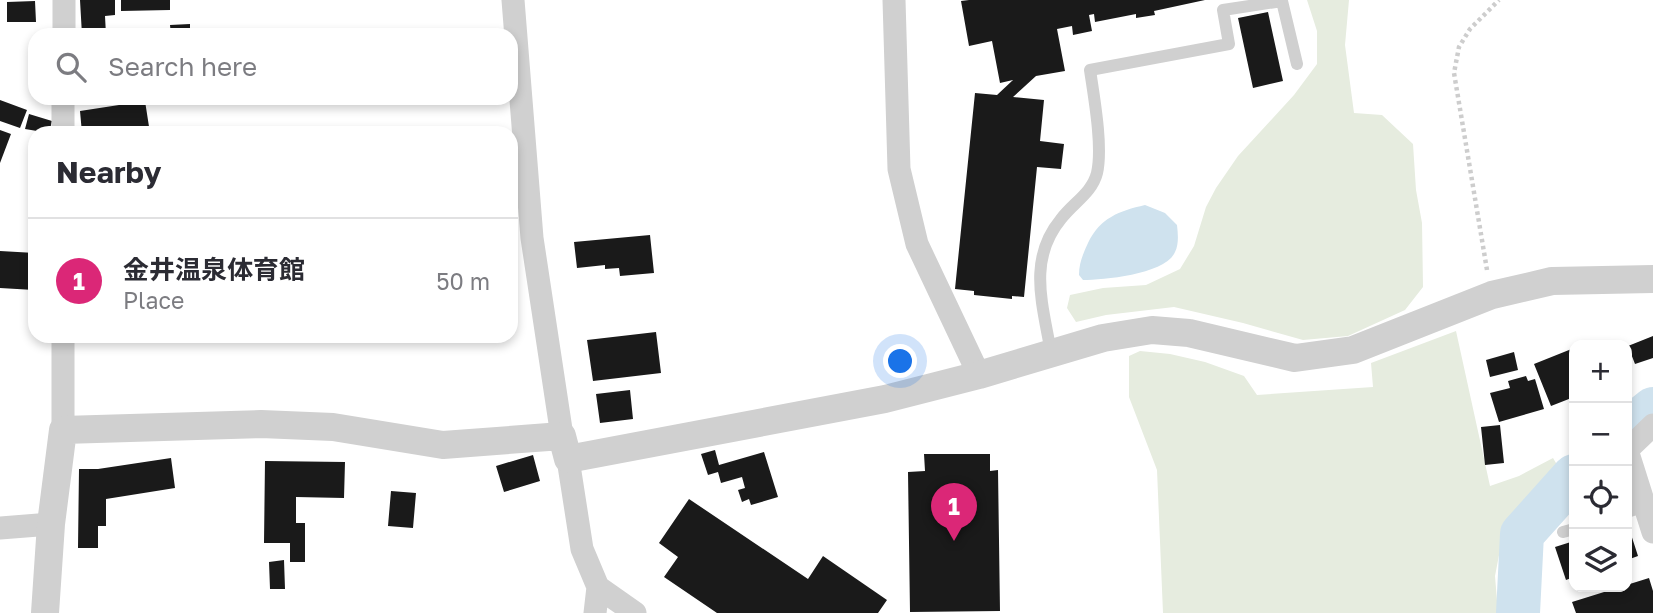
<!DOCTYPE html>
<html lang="en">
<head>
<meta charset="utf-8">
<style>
  :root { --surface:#fff; --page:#f7f7f7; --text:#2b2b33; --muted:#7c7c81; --line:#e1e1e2; --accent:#db2777 }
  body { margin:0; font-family:"Golos Text","Noto Sans JP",sans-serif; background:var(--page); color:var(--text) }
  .controls { position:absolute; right:21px; bottom:21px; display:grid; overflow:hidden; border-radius:14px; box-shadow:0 4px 10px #0003 }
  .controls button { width:63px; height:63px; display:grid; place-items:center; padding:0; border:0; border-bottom:2px solid var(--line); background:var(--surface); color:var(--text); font:35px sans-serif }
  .you { position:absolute; left:901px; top:362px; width:24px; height:24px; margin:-18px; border:5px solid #fff; border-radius:50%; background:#1a73e8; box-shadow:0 0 0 10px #1a73e833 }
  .badge { display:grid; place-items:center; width:46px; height:46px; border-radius:50%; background:var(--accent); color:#fff; font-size:23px; font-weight:700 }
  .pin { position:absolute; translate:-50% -58px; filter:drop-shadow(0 2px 4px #0008) }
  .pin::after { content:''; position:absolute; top:37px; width:24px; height:21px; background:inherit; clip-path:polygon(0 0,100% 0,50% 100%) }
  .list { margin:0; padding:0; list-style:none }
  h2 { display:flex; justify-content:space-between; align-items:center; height:91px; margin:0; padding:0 28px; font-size:30px }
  h2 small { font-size:23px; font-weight:400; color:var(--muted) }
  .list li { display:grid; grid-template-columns:46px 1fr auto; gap:21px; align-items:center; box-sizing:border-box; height:126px; padding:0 28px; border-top:2px solid var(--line) }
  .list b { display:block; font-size:26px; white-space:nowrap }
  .list p { margin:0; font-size:23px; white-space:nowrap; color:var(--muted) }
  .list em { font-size:23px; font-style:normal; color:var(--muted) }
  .icon { flex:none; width:38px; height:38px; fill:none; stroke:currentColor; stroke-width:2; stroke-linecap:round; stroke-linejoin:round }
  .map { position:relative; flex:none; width:1653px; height:613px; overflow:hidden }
  .search { position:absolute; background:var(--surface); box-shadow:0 4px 10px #0003; left:28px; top:28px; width:490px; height:77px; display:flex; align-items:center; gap:18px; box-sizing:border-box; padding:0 24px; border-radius:21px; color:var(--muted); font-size:26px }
  .panel { position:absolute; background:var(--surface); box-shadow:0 4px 10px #0003; left:28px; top:126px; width:490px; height:217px; border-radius:21px }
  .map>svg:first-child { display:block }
</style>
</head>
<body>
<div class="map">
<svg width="1653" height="613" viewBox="0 0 1653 613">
  <rect width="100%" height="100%" fill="#fff"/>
  <path fill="#e6ecdf" d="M 1307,0 L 1349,0 L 1345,45 L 1354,113 L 1382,115 L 1413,144 L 1416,190 L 1422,223 L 1423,287 L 1405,310 L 1348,336 L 1303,340 L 1243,323 L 1174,307 L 1106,315 L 1076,322 L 1067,308 L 1070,295 L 1103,288 L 1146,285 L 1180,269 L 1194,246 L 1206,207 L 1216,188 L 1238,156 L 1294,95 L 1317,64 L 1317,31 Z
    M 1456,331 L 1490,486 L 1519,476 L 1553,458 L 1562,473 L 1504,529 L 1495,576 L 1498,613 L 1163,613 L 1157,470 L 1129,397 L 1129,356 L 1140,351 L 1170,354 L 1205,362 L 1244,376 L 1257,395 L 1373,387 L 1371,363 Z"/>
  <path fill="#cfe2ee" d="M 1145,205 L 1165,213 L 1177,225 C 1178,234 1179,244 1175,252 C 1166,274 1104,280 1083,280 L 1079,275 C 1079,263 1083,254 1088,243 C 1100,218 1119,211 1145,205 Z"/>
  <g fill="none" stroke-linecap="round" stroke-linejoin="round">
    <path stroke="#cfe2ee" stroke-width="44" d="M 1627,430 L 1653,409
      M 1518,613 L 1522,534 L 1574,476"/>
  </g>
  <path fill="#1a1a1a" d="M 80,0 L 115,0 L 115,15 L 105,16 L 106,35 L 82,35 Z
    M 121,0 L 170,0 L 170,10 L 121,11 Z
    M 969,0 L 1205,0 L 1154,11 L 1155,15 L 1136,18 L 1136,14 L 1095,22 L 1094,14 L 1089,15 L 1092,31 L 1073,35 L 1072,26 L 1057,29 L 1065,71 L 1036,76 L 1013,97 L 1044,100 L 1040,141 L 1064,144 L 1061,169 L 1037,167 L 1024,297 L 1012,296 L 1012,299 L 974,295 L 974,291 L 955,289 L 975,93 L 997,95 L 1013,80 L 1000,83 L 992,41 L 969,46 L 961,1 Z
    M 35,1 L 36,22 L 7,22 L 7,2 Z
    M 1268,12 L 1283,81 L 1253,88 L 1238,18 Z
    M 190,24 L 190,35 L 171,35 L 170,25 Z
    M 0,100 L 27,110 L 20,128 L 0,121 Z
    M 145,101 L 150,133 L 82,133 L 80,111 Z
    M 29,114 L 52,121 L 49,133 L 25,129 Z
    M 0,130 L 11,134 L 0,163 Z
    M 650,235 L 654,273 L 620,276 L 619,268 L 605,269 L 605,265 L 577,268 L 574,242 Z
    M 0,251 L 35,253 L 34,290 L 0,288 Z
    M 656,332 L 661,373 L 593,381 L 587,340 Z
    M 1653,336 L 1653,358 L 1635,364 L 1628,346 Z
    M 1574,348 L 1574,397 L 1551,406 L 1534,364 Z
    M 1514,352 L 1518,370 L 1490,377 L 1486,360 Z
    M 1526,376 L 1528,381 L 1535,379 L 1544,409 L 1499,422 L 1490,393 L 1510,388 L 1508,381 Z
    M 630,390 L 633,419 L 600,423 L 596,394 Z
    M 1500,425 L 1504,463 L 1485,465 L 1481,427 Z
    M 715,450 L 719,465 L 764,452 L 778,497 L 751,505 L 749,499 L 742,502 L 738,490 L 745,488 L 742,477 L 721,483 L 718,472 L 708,475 L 701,454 Z
    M 924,454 L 990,454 L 990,471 L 998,470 L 1000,611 L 910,612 L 908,472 L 925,471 Z
    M 533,455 L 540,481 L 504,492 L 496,466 Z
    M 171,458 L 175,488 L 106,499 L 106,526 L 98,526 L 98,548 L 78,548 L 79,469 L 98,469 Z
    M 265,461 L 345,462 L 344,498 L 296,497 L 296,523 L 305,523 L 305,562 L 290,562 L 290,543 L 264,543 Z
    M 391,491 L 416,493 L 413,528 L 388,526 Z
    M 689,499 L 808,579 L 823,556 L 887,600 L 878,613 L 717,613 L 664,577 L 678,557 L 659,543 Z
    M 1627,522 L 1638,556 L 1627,560 Z
    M 1574,541 L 1574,577 L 1566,580 L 1555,547 Z
    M 284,560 L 285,589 L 270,589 L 269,562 Z
    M 1649,578 L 1653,591 L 1653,613 L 1576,613 L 1572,602 Z"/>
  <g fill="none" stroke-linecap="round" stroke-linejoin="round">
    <path stroke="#cdcdcd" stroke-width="4.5" stroke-dasharray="3.5 3.5" stroke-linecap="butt" d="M 1487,270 L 1454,73 L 1459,47 L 1470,29 L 1499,0"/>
    <path stroke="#d0d0d0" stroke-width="12" d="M 1051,353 C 1043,305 1027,260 1061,219 C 1073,203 1092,193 1097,173 C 1103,147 1094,97 1090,70 L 1229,44 L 1223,10 L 1282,1 L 1297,64
      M 1627,512 L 1645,506
      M 1563,532 L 1574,529"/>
    <path stroke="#d0d0d0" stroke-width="23" d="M 513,0 L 532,238 L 562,436
      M 894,0 L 899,169 L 917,244 L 979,375
      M 64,35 L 64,0
      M 63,133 L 63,98
      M 63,336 L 63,430
      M 1627,450 L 1653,532
      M 1627,450 L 1653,425
      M 568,459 L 582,549 L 598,587 L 595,613
      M 0,528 L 51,524
      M 598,587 L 635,613"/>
    <path stroke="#d0d0d0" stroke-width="28" d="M 45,613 L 51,524 L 63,430 L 261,424 L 333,427 L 443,445 L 562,436 L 568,459 L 885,399 L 979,375 L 1103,338 L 1152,330 L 1189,333 L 1295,358 L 1353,350 L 1492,295 L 1552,281 L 1653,279"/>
  </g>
</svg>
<div class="controls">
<button>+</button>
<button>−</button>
<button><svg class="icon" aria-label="locate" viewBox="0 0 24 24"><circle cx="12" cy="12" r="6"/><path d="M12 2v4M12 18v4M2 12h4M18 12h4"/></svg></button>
<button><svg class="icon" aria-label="layers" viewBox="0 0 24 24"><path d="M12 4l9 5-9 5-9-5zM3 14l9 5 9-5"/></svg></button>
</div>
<div class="you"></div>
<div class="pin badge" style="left:954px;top:541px">1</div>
<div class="search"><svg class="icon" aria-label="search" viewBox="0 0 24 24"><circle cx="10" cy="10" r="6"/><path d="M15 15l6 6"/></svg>Search here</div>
<section class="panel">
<h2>Nearby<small></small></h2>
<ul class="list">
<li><span class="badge">1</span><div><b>金井温泉体育館</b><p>Place</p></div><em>50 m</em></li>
</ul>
</section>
</div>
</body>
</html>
